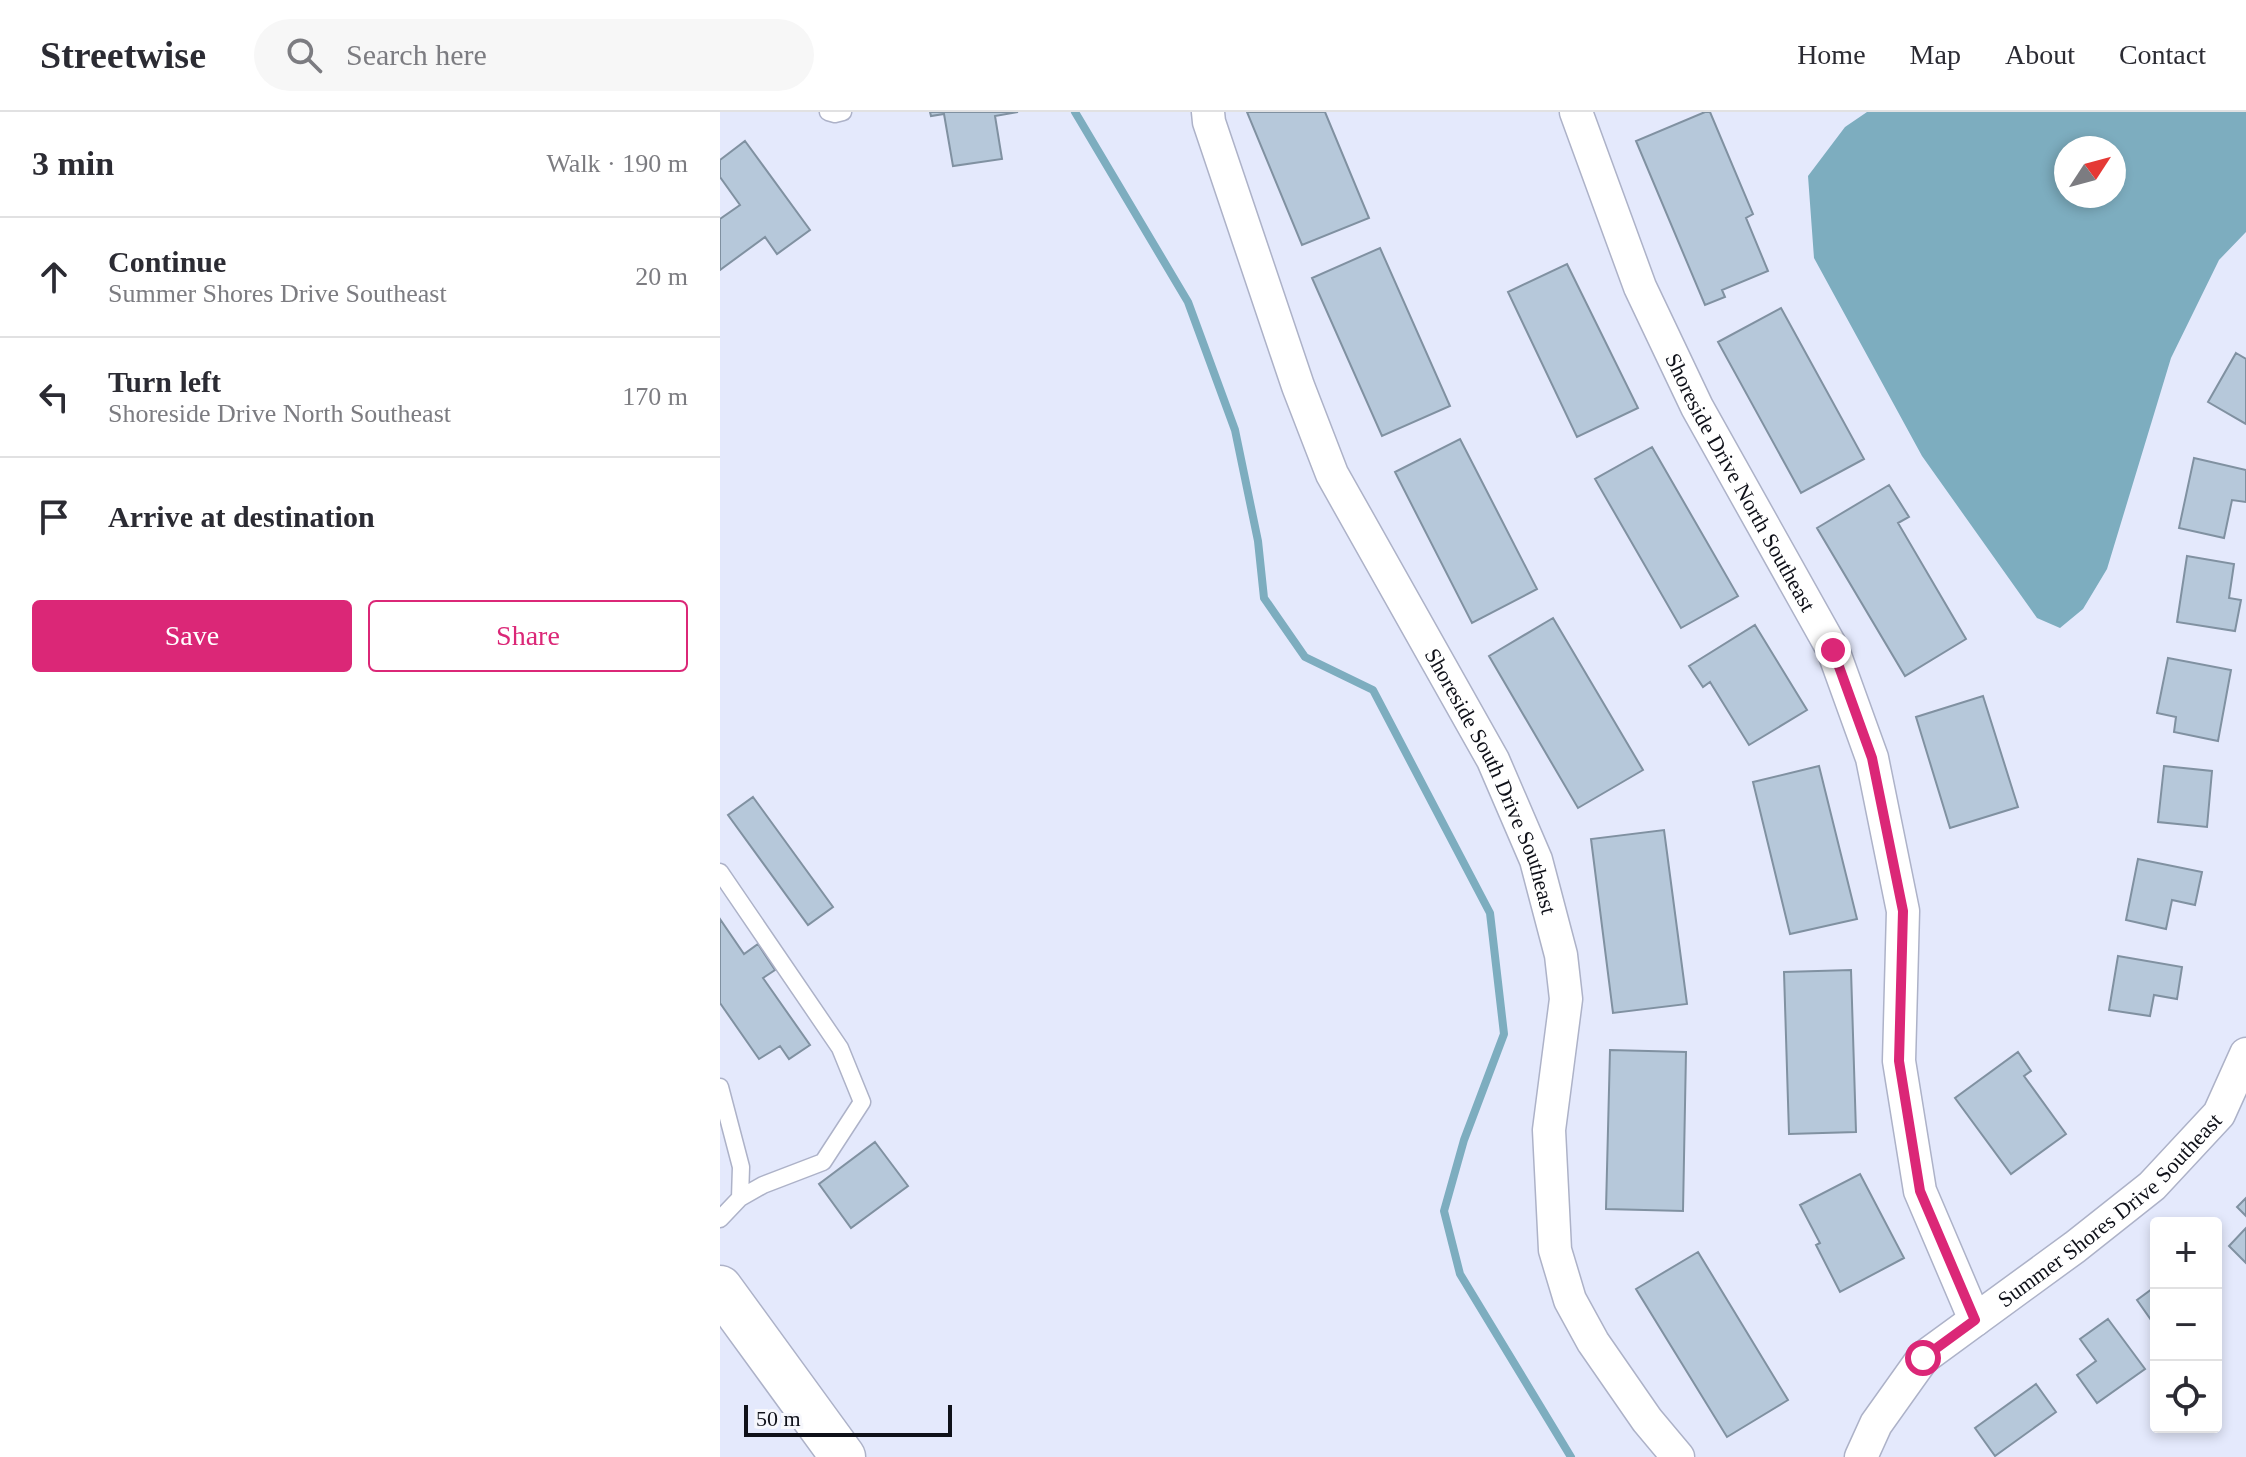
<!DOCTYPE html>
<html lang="en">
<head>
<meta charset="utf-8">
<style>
  :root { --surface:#fff; --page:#f7f7f7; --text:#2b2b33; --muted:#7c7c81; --line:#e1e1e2; --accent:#db2777 }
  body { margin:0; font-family:Georgia,serif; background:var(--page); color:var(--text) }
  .controls { position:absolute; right:24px; bottom:24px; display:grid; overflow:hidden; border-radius:8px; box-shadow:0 4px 12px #0003 }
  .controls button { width:72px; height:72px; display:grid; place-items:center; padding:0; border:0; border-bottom:2px solid var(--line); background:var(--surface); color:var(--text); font:40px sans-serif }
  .compass { position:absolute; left:1334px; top:24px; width:72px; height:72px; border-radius:50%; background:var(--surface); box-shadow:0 4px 12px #0003; rotate:54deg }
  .scale { position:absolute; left:24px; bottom:20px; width:208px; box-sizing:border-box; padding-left:8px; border:4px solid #0f1119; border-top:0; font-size:22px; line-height:28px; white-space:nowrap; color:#0f1119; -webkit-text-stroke:6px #f6f7fc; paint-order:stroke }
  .stop { position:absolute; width:24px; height:24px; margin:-18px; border:6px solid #db2777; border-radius:50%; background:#fff }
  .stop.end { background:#db2777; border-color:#fff; box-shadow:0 2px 8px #0008 }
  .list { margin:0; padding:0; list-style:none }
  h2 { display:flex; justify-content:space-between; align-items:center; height:104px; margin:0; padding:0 32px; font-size:34px }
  h2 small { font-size:26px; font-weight:400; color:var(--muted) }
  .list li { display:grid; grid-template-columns:52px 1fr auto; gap:24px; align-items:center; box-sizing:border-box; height:120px; padding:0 32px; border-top:2px solid var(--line) }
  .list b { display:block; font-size:30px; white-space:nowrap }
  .list p { margin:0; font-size:26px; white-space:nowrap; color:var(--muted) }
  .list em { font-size:26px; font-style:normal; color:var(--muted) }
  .actions { display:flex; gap:16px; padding:24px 32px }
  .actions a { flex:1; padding:18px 0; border:2px solid var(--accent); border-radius:8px; text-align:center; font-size:28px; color:var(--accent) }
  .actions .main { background:var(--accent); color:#fff }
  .icon { flex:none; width:44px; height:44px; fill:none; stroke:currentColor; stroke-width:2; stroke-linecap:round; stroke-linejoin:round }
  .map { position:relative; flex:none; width:1526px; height:1345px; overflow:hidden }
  header { display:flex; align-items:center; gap:48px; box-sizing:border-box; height:112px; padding:0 40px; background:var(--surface); border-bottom:2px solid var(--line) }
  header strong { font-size:38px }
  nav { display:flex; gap:44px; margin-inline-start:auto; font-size:28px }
  .search { width:560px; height:72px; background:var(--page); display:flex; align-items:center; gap:20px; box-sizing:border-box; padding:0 28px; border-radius:44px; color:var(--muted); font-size:30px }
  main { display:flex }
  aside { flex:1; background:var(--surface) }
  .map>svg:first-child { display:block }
</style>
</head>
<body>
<header>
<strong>Streetwise</strong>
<div class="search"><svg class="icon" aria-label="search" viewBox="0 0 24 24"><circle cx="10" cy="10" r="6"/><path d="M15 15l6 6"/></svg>Search here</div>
<nav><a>Home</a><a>Map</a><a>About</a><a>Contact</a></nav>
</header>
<main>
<aside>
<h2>3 min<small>Walk · 190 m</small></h2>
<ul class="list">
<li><svg class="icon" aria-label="ahead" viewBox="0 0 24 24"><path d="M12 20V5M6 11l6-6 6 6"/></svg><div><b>Continue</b><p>Summer Shores Drive Southeast</p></div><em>20 m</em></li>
<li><svg class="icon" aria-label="left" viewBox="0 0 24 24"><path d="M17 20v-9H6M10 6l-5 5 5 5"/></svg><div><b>Turn left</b><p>Shoreside Drive North Southeast</p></div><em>170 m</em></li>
<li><svg class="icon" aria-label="arrive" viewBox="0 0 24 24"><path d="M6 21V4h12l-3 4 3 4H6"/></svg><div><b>Arrive at destination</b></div></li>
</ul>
<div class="actions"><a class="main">Save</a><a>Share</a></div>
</aside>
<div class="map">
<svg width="1526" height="1345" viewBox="0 0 1526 1345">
  <rect width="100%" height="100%" fill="#e4e9fc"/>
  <path fill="#7dadbf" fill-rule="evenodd" d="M 1147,0 L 1526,0 L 1526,120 L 1499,148 L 1451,246 L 1387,457 L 1363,497 L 1340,516 L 1317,506 L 1202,344 L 1094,146 L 1088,64 L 1125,15 ZM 1346,36 L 1394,36 L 1394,84 L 1346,84 Z"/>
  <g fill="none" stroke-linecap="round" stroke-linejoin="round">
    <path stroke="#7dadbf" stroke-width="8" d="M 355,0 L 468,190 L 515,318 L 538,429 L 544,486 L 585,545 L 653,578 L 770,801 L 784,922 L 744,1028 L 724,1099 L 740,1162 L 851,1345"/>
  </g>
  <path fill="#b6c8da" stroke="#8091a1" stroke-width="2" d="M 210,0 L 298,0 L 275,4 L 282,47 L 233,54 L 224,2 L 211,4 Z
    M 527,0 L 605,0 L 649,106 L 582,133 Z
    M 985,0 L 990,0 L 1033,102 L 1026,106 L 1048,159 L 1002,178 L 1005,185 L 985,193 L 916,29 Z
    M 25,29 L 90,118 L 57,142 L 45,125 L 0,158 L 0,107 L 20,93 L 0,65 L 0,48 Z
    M 660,136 L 730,294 L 662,324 L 592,166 Z
    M 847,152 L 918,296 L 857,325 L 788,180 Z
    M 1061,196 L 1144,347 L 1081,381 L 998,230 Z
    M 1516,241 L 1526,247 L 1526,312 L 1488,290 Z
    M 740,327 L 817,477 L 752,511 L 675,360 Z
    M 932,335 L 1018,484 L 961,516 L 875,367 Z
    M 1474,346 L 1526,358 L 1526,390 L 1512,388 L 1504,426 L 1459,416 Z
    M 1169,373 L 1189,405 L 1178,411 L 1246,527 L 1185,564 L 1097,416 Z
    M 1467,444 L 1514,452 L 1509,486 L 1521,488 L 1515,519 L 1457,510 Z
    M 833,506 L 923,658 L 858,696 L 769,544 Z
    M 1035,513 L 1087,598 L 1029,633 L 990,570 L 983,575 L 969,554 Z
    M 1448,546 L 1511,558 L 1498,629 L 1454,620 L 1456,605 L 1437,601 Z
    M 1263,584 L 1298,695 L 1230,716 L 1196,605 Z
    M 1099,654 L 1137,807 L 1070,822 L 1033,670 Z
    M 1444,654 L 1492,659 L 1487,715 L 1438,710 Z
    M 33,685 L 113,795 L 88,813 L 8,703 Z
    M 944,718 L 967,892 L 893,901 L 871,727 Z
    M 1418,747 L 1482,760 L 1475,793 L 1452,788 L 1446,817 L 1406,808 Z
    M 0,807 L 24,842 L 38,832 L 55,858 L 43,866 L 90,933 L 69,947 L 60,934 L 39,947 L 0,891 Z
    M 1398,844 L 1462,855 L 1457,887 L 1434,883 L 1430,904 L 1389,898 Z
    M 1131,858 L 1136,1020 L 1069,1022 L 1064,860 Z
    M 890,938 L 966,940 L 963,1099 L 886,1097 Z
    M 1298,940 L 1311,959 L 1304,964 L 1346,1022 L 1291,1062 L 1235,986 Z
    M 155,1030 L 188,1074 L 131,1116 L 99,1072 Z
    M 1140,1062 L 1184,1146 L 1120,1180 L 1096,1133 L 1100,1131 L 1080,1093 Z
    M 1526,1086 L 1526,1104 L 1517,1095 Z
    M 1526,1116 L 1526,1151 L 1509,1134 Z
    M 978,1140 L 1068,1288 L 1007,1325 L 916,1177 Z
    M 1436,1174 L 1436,1215 L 1417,1188 Z
    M 1388,1207 L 1425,1257 L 1377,1291 L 1357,1263 L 1376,1249 L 1360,1227 Z
    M 1316,1272 L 1336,1300 L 1275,1344 L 1255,1316 Z"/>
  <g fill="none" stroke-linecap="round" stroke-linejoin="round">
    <defs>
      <path id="lane" d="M 108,0 L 115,2 L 123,0
        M 0,760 L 120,936 L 142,990 L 103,1050 L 43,1073 L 20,1086
        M 0,975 L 21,1055 L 20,1086 L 0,1107"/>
      <g id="street">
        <path id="s1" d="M 488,0 L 489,10 L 578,274 L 612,362 L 773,648 L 816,748 L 841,843 L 846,887 L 829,1018 L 835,1138 L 850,1188 L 873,1230 L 927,1308 L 958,1345"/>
        <path id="s2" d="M 856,0 L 920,175 L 977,295 L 1113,538 L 1152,646 L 1183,799 L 1179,949 L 1200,1079 L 1255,1208"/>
        <path id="s3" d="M 1141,1345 L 1156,1312 L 1203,1246 L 1355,1135 L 1432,1074 L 1499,1002 L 1526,942"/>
      </g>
      <path id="secondary" d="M 0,1176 L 123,1345"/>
    </defs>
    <use href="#lane" stroke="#adb2c8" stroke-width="19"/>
    <use href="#street" stroke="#adb2c8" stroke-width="35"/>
    <use href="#secondary" stroke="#adb2c8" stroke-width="47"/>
    <use href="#lane" stroke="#fff" stroke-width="16"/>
    <use href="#street" stroke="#fff" stroke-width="32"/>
    <use href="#secondary" stroke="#fff" stroke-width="44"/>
  </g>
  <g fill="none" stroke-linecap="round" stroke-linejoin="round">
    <path stroke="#db2777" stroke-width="10" d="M 1113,538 L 1152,646 L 1183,799 L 1179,949 L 1200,1079 L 1255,1208 L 1203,1246"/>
  </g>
  <g text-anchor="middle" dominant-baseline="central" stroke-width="6" stroke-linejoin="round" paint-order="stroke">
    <g font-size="22" fill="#0f1119" stroke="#f6f7fc">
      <text stroke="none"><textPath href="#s2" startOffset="406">Shoreside Drive North Southeast</textPath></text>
      <text stroke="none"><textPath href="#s1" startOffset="730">Shoreside South Drive Southeast</textPath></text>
      <text stroke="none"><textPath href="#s3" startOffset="356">Summer Shores Drive Southeast</textPath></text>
    </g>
  </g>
</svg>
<div class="controls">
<button>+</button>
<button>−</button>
<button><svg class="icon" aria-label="locate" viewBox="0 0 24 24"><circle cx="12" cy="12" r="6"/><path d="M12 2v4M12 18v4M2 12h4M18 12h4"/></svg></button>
</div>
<svg class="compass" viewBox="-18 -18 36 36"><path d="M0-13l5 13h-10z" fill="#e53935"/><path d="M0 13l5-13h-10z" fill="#7c7c81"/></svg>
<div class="scale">50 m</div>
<div class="stop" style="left:1203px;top:1246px"></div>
<div class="stop end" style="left:1113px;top:538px"></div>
</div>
</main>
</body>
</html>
